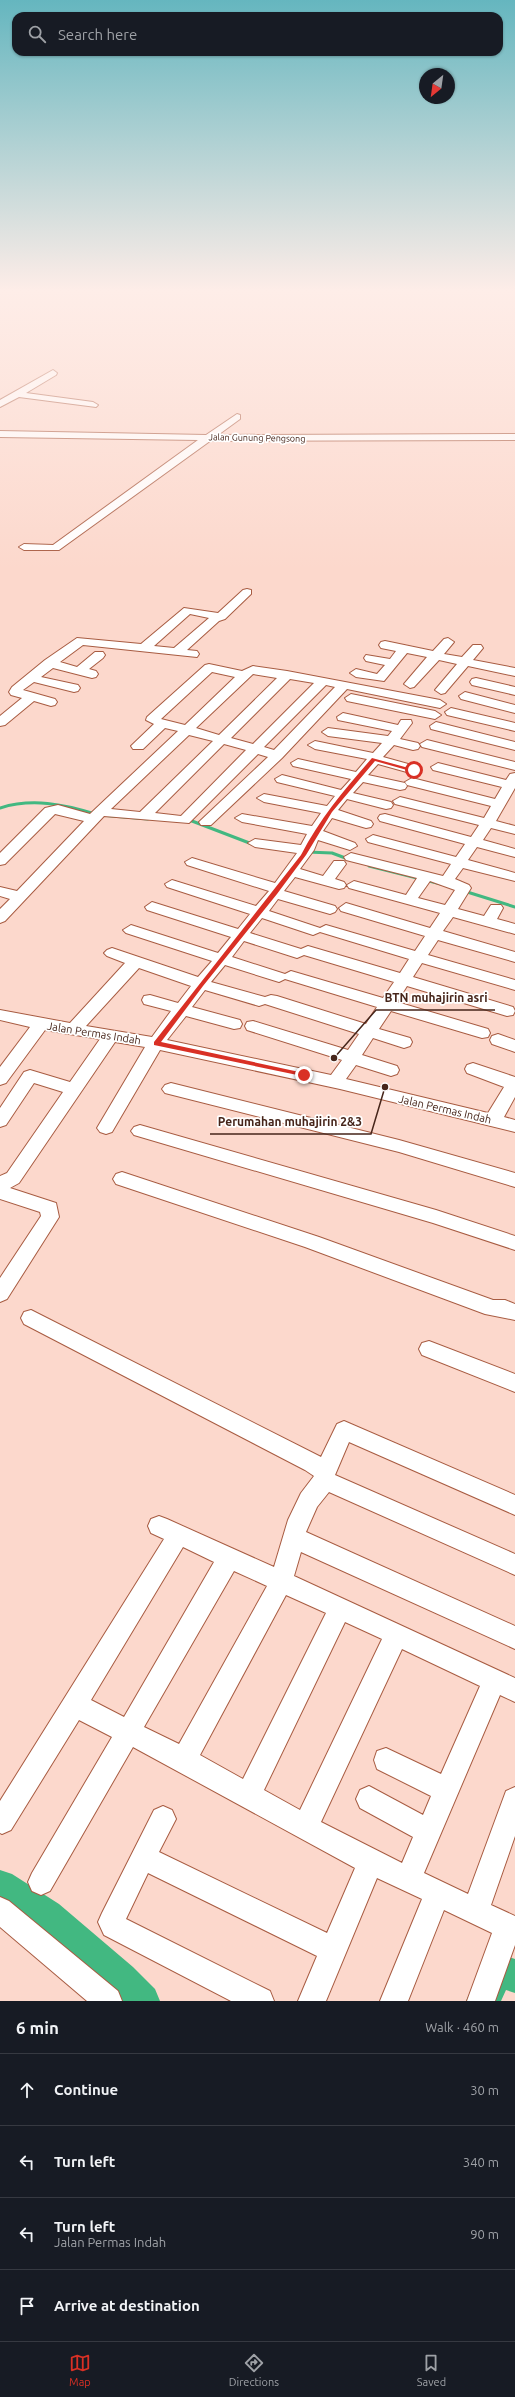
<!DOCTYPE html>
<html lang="en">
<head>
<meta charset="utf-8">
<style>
  :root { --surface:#171b24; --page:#242831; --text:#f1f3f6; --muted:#9ea1a6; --line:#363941; --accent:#d93025 }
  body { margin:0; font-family:Ubuntu,sans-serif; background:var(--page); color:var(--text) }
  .compass { position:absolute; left:419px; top:68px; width:36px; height:36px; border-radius:50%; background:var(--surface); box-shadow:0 1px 3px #0004; rotate:209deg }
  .stop { position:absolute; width:12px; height:12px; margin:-9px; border:3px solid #d93025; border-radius:50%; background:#fff }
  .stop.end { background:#d93025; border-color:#fff; box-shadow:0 1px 4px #0008 }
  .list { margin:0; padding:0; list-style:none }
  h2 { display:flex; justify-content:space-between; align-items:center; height:52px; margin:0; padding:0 16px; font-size:17px }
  h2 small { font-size:13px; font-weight:400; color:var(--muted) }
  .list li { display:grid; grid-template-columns:26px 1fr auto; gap:12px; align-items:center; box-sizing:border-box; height:72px; padding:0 16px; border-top:1px solid var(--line) }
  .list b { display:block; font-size:15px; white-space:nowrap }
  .list p { margin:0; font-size:13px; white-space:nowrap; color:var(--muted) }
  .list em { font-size:13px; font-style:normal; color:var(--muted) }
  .icon { flex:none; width:22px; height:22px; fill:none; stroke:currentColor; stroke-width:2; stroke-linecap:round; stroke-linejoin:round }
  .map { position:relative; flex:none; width:515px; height:2001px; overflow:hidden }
  .search { position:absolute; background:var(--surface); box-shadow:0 1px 3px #0004; left:12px; right:12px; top:12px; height:44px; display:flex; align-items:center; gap:10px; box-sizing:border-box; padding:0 14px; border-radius:12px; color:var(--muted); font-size:15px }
  .sheet { height:340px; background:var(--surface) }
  nav { display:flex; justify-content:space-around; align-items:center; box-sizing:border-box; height:56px; border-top:1px solid var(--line); background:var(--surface); font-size:11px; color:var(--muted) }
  nav a { display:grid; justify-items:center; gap:2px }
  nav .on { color:var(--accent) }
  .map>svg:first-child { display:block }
</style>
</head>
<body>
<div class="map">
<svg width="515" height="2001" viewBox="0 0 515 2001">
  <rect width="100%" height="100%" fill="#fcd8cc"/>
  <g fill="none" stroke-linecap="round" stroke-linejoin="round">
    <path stroke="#42b881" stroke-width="3" d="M 0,808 C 32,798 63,804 95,814
      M 100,815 L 148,819
      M 186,821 L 192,821 L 252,844
      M 307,852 L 332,853 L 348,859
      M 369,866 L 441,884
      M 464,891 L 515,907"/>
    <path fill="#42b881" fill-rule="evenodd" d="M 0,1870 L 12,1874 L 59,1904 L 133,1967 L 155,1989 L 160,2001 L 119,2001 L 35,1928 L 0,1905 Z
      M 497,1953 L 515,1959 L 515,1993 L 506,1990 L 501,2001 L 466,2001 L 485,1958 Z"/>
    <defs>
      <path id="minor" d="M 53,370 L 57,373 L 56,375 L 26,393 L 93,402 L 98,405 L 96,407 L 19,397 L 0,407 L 0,400 Z
        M 237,414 L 240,415 L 240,419 L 218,435 L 515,434 L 515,440 L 210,441 L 59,550 L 24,550 L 19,547 L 24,544 L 53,545 L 198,440 L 0,437 L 0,431 L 206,435 Z
        M 247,589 L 251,590 L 251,594 L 225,619 L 219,621 L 187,650 L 197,651 L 199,654 L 197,657 L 83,645 L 60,662 L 77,667 L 95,652 L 103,652 L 105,655 L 103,658 L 89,669 L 96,671 L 98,674 L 96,677 L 92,678 L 53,668 L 41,677 L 78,685 L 80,688 L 78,691 L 74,692 L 34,682 L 23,690 L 55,699 L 57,702 L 55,705 L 51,706 L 34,701 L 5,725 L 0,726 L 0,716 L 22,698 L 11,695 L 9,692 L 12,687 L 45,660 L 77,638 L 141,644 L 184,608 L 218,613 L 243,590 ZM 190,614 L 209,618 L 174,648 L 154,646 Z
        M 448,638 L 454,642 L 444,654 L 462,657 L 473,645 L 481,645 L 483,648 L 473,660 L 515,668 L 515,676 L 468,666 L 445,693 L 441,694 L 435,690 L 457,664 L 439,660 L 414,687 L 410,688 L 404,684 L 427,657 L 407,653 L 384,681 L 356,677 L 350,673 L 356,669 L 377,674 L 385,665 L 366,661 L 364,658 L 366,655 L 390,659 L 396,651 L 381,648 L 379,645 L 381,642 L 385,641 L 433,651 L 444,639 Z
        M 209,664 L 242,671 L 253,666 L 287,671 L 440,700 L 446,704 L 440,708 L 347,689 L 282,758 L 211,825 L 201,825 L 199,822 L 268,757 L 258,754 L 189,823 L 104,816 L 5,921 L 0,923 L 0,909 L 10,899 L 0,896 L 0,887 L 17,891 L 84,821 L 55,814 L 5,864 L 0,865 L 0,853 L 45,808 L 58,805 L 90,814 L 178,731 L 165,728 L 143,749 L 133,749 L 131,746 L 154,724 L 146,720 L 147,717 L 205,665 ZM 212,672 L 235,677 L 185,725 L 161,719 ZM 253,674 L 277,678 L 219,735 L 196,728 ZM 290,679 L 314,683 L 253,744 L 231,738 ZM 326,685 L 335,687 L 274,750 L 264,747 ZM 189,735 L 213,741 L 140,812 L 111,809 ZM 224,744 L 246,750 L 181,816 L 155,813 Z
        M 476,678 L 515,687 L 515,695 L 472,685 L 470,682 L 472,679 Z
        M 465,692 L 515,705 L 515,713 L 461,699 L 459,696 Z
        M 351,694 L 435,711 L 441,715 L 435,719 L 347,701 L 345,698 Z
        M 451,708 L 515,723 L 515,731 L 447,715 L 445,712 Z
        M 343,713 L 398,725 L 401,720 L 411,720 L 412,723 L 400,739 L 418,743 L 420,746 L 418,749 L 413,750 L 394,745 L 383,757 L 419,767 L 421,770 L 414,774 L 378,764 L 368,775 L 405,783 L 407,786 L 405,789 L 400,790 L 363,782 L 353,793 L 391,802 L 393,805 L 391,808 L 386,809 L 347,799 L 338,810 L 371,821 L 373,824 L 371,827 L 366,828 L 332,818 L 323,831 L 355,843 L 357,846 L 350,850 L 318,840 L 314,850 L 300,869 L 323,876 L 334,861 L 344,861 L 346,864 L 335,879 L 344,882 L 346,885 L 344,888 L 339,889 L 295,877 L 284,891 L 335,906 L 337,909 L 335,912 L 330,914 L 278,899 L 269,911 L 320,928 L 326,925 L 415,951 L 425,936 L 341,911 L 339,908 L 346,903 L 430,928 L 440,913 L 349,888 L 347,885 L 354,881 L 406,895 L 417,878 L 346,860 L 344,857 L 351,853 L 443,876 L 451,864 L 368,842 L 366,839 L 373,835 L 456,857 L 465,844 L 380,821 L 378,818 L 380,815 L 385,814 L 471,837 L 479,825 L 395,804 L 393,801 L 400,797 L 484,818 L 491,806 L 407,785 L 405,782 L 412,778 L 495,799 L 502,787 L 433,770 L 431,767 L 438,763 L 506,780 L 510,774 L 515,773 L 515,788 L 496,821 L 515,826 L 515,834 L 491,828 L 483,840 L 515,849 L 515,857 L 477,847 L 468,860 L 515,873 L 515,881 L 463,868 L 455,879 L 469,885 L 471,888 L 458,909 L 484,916 L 491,905 L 501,905 L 503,908 L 497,919 L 515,924 L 515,934 L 453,917 L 443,931 L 515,952 L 515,962 L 438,940 L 428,955 L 515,980 L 515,990 L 422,963 L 413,977 L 513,1007 L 515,1011 L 513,1015 L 507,1016 L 407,986 L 397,1002 L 488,1029 L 490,1033 L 488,1037 L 482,1038 L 391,1011 L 379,1029 L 410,1038 L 412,1042 L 410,1046 L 404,1048 L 373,1038 L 362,1055 L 397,1066 L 399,1070 L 397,1074 L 391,1076 L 356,1065 L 346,1079 L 488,1113 L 504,1087 L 467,1073 L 465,1069 L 467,1065 L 473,1063 L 515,1077 L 515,1097 L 504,1117 L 515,1120 L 515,1132 L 340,1089 L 160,1050 L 112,1132 L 106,1134 L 100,1132 L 97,1128 L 145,1047 L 115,1042 L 19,1183 L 10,1188 L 56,1203 L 59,1217 L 7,1299 L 0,1302 L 0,1278 L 41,1216 L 40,1212 L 0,1199 L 0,1176 L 7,1173 L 63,1092 L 34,1083 L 6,1125 L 0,1127 L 0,1108 L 24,1072 L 30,1070 L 70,1082 L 100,1039 L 45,1030 L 6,1083 L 0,1085 L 0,1067 L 30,1027 L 0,1020 L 0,1010 L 70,1023 L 125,963 L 107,956 L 104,953 L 107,950 L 112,948 L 198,977 L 212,961 L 126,933 L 123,930 L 131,925 L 218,953 L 231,937 L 147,910 L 145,907 L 152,902 L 238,929 L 250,914 L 167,887 L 165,884 L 172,880 L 256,906 L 269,891 L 187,865 L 185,862 L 192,858 L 275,883 L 297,853 L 255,847 L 248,843 L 255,839 L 301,845 L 307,834 L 242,822 L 235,818 L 242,814 L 312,826 L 321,813 L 264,802 L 257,798 L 264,794 L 327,806 L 335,796 L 277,782 L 275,779 L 282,775 L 341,790 L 351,779 L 293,766 L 291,763 L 298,759 L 356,772 L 367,759 L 315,749 L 308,745 L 315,741 L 373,753 L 382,743 L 328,736 L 322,732 L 328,728 L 388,736 L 392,731 L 338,720 L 337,717 ZM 430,881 L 455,890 L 445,905 L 418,898 ZM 262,918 L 313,935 L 320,932 L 409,959 L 400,973 L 308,946 L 301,949 L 250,933 ZM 244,941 L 297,958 L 304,955 L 394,982 L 383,998 L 291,971 L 285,974 L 232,957 ZM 225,965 L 279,982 L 285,979 L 377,1007 L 366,1024 L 277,996 L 271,995 L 265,997 L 211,982 ZM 139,968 L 191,986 L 178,1003 L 150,995 L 144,996 L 142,1000 L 144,1004 L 171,1011 L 152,1037 L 86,1026 ZM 205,990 L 259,1006 L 265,1004 L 359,1034 L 348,1050 L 253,1021 L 247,1022 L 245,1026 L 247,1030 L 342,1060 L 331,1075 L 167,1040 L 186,1016 L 234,1029 L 240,1028 L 242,1024 L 240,1020 L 192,1007 Z
        M 436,722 L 515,742 L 515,750 L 431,729 L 430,726 Z
        M 427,740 L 515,762 L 515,770 L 422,747 L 420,744 Z
        M 498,1034 L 515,1040 L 515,1052 L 492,1044 L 490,1040 L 492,1036 Z
        M 171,1083 L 399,1140 L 515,1173 L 515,1187 L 399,1152 L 165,1093 L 162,1089 L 165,1085 Z
        M 140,1125 L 436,1210 L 515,1236 L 515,1250 L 433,1223 L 134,1135 L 131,1131 L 134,1127 Z
        M 122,1172 L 319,1237 L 493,1300 L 505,1300 L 515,1304 L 515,1320 L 485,1314 L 305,1247 L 116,1184 L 113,1179 L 116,1174 Z
        M 31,1310 L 321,1457 L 337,1424 L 344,1421 L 515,1495 L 515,1515 L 349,1442 L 335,1475 L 515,1554 L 515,1575 L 329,1492 L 317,1507 L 306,1532 L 515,1626 L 515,1649 L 301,1552 L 294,1576 L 515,1678 L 515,1702 L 500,1695 L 424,1873 L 468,1894 L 506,1791 L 515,1787 L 515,1836 L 491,1905 L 515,1916 L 515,1945 L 495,2001 L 467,2001 L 492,1933 L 444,1910 L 408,2001 L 380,2001 L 422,1899 L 377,1878 L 326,2001 L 298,2001 L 317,1956 L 148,1873 L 126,1919 L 270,1991 L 274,2001 L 231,2001 L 104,1935 L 98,1922 L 102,1913 L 154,1810 L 163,1806 L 172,1810 L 176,1819 L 159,1852 L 327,1933 L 355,1868 L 133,1747 L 50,1891 L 41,1895 L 32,1891 L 28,1882 L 32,1873 L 112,1737 L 79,1720 L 11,1830 L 2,1834 L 0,1833 L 0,1801 L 164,1539 L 151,1533 L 148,1526 L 151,1519 L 159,1516 L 167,1519 L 274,1567 L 288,1520 L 301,1493 L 314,1476 L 305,1470 L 24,1324 L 21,1318 L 24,1312 ZM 183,1547 L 214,1562 L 124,1717 L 91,1700 ZM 234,1571 L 267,1586 L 179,1744 L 144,1727 ZM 286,1595 L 326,1613 L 243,1779 L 200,1755 ZM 345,1622 L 382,1639 L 300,1810 L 264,1790 ZM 402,1649 L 480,1686 L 441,1774 L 386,1748 L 377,1751 L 374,1760 L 377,1769 L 431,1796 L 423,1815 L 369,1786 L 360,1790 L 356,1799 L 360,1808 L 413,1837 L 402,1863 L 321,1822 Z
        M 429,1341 L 515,1374 L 515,1392 L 422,1355 L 419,1349 L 422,1343 Z
        M 0,1897 L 9,1901 L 118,1991 L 122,2001 L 87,2001 L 0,1927 Z"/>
    </defs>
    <use href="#minor" stroke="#a85c42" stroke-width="2"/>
    <use href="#minor" fill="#fff" fill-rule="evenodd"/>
  </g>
  <linearGradient id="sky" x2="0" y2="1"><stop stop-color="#65b6bf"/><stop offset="0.51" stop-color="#feede8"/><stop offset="1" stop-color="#feede8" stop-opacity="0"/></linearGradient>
  <rect width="515" height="570" fill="url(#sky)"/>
  <path fill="#d93025" d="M 372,758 L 416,770 L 414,772 L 375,761 L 332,812 L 306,855 L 277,894 L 203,986 L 161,1042 L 304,1073 L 308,1075 L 307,1077 L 154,1045 L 154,1042 L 301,855 C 320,818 345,789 372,758 Z"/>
  <g text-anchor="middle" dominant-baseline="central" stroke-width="3.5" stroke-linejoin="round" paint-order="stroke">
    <g font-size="9" fill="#46251a" stroke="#fff">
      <text transform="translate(257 438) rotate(1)">Jalan Gunung Pengsong</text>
    </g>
    <g font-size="11" fill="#46251a" stroke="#fff">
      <text transform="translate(94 1033) rotate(9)">Jalan Permas Indah</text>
      <text transform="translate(445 1109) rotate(13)">Jalan Permas Indah</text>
    </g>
  </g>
  <path fill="none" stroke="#46251a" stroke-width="1.5" d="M334 1058L376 1010H495M385 1087L371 1134H210"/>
  <g fill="#46251a" stroke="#fff" stroke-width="1.5">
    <circle cx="334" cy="1058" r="4"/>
    <circle cx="385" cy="1087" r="4"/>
  </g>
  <g font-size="12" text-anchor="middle" font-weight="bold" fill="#46251a" stroke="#fff" stroke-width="3.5" stroke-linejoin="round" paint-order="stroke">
    <text x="436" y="1002">BTN muhajirin asri</text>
    <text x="290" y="1126">Perumahan muhajirin 2&amp;3</text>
  </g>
</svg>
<svg class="compass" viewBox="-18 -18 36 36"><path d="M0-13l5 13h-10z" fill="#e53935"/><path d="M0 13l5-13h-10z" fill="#9ea1a6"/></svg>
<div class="stop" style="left:414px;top:770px"></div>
<div class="stop end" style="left:304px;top:1075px"></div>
<div class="search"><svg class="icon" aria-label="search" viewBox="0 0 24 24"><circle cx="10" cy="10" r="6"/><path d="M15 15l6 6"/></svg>Search here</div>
</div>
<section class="sheet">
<h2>6 min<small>Walk · 460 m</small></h2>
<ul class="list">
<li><svg class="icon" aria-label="ahead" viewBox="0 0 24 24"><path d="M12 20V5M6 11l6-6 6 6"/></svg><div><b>Continue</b></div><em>30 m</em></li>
<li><svg class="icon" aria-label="left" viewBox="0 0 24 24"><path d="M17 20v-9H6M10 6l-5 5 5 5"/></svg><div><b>Turn left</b></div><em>340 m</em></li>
<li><svg class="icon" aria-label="left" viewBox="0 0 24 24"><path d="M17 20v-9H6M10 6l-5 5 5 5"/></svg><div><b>Turn left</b><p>Jalan Permas Indah</p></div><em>90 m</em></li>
<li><svg class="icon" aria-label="arrive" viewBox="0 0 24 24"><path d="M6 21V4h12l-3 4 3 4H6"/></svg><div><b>Arrive at destination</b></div></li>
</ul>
</section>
<nav>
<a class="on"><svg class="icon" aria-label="map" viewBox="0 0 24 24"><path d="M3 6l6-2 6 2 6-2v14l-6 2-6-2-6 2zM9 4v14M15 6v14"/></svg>Map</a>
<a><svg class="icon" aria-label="directions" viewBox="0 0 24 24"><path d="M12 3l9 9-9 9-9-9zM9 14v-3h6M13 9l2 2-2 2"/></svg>Directions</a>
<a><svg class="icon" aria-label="saved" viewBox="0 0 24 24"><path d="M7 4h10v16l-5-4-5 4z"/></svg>Saved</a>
</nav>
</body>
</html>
